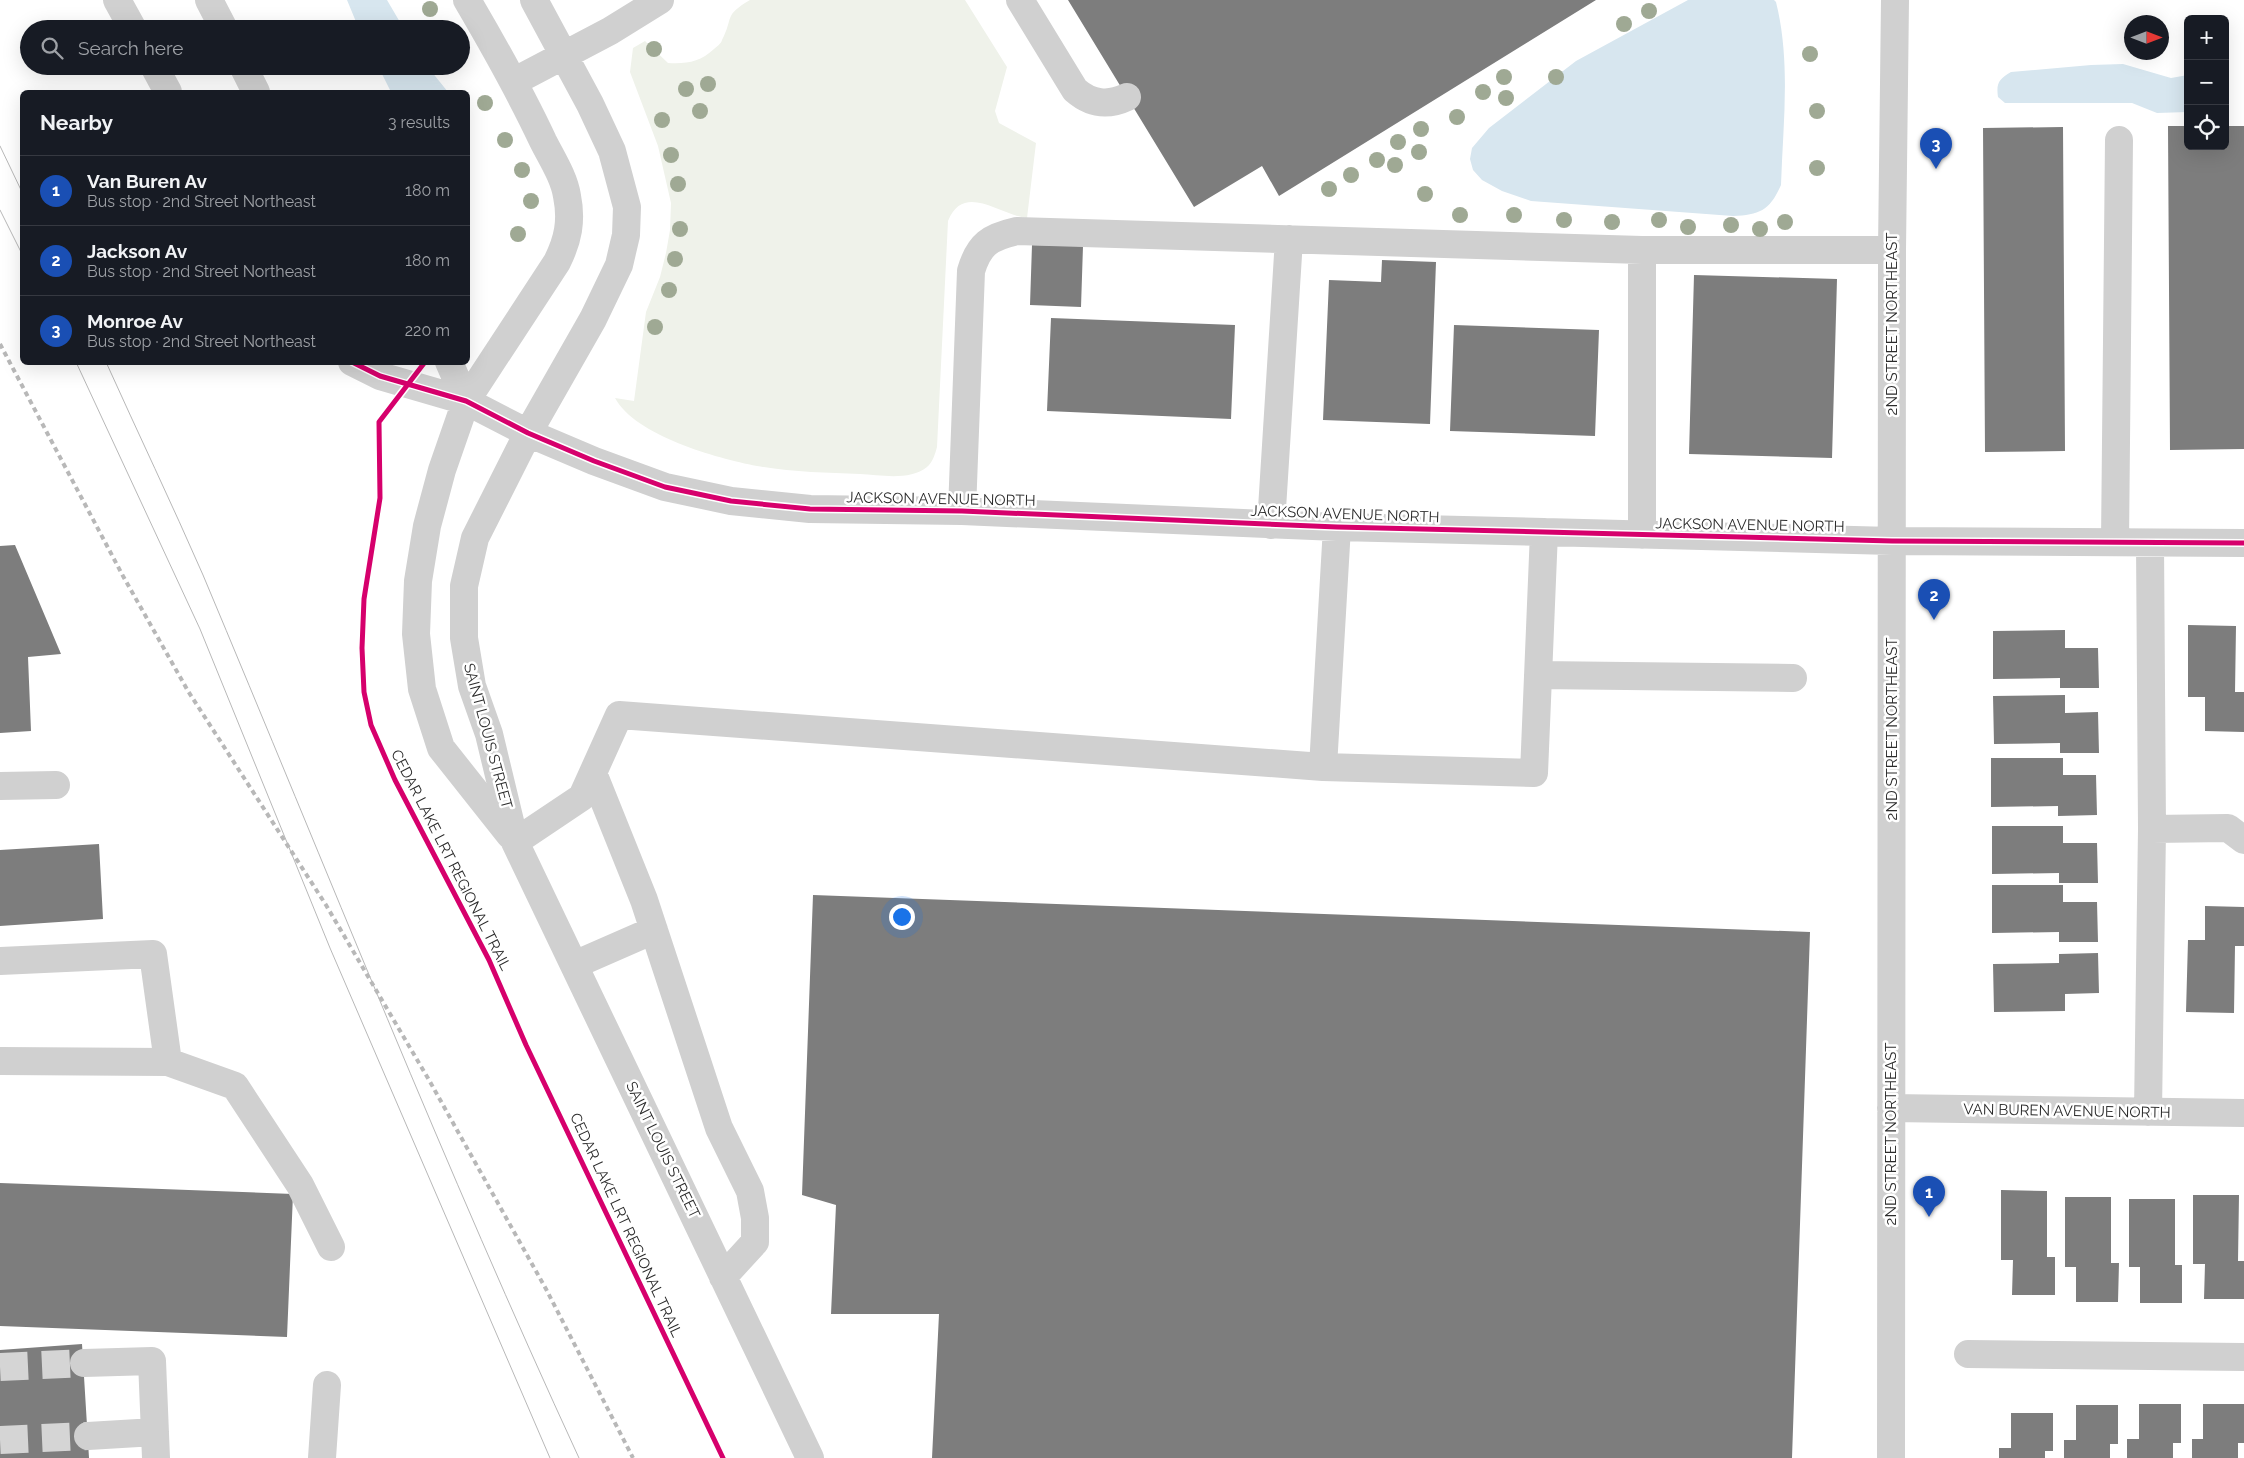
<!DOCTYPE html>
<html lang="en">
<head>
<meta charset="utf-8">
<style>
  :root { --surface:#171b24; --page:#242831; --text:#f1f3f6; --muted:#9ea1a6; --line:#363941; --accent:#757575 }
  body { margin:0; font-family:Raleway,sans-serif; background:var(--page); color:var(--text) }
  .controls { position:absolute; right:15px; top:15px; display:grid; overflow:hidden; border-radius:8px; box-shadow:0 5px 20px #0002 }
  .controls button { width:45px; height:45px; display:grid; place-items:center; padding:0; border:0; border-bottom:1px solid var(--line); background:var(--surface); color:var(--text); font:25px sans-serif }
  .compass { position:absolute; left:2124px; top:15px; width:45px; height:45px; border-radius:50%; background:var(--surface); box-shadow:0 5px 20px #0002; rotate:90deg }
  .you { position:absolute; left:901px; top:916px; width:18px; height:18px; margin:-12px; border:4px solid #fff; border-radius:50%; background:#1a73e8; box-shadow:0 0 0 8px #1a73e833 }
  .badge { display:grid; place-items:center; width:32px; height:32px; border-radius:50%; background:var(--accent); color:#fff; font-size:16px; font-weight:700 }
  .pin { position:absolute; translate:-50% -41px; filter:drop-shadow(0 1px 2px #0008) }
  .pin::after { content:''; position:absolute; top:26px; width:18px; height:15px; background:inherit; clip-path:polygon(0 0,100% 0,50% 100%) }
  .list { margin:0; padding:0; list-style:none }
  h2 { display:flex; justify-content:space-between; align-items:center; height:65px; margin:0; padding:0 20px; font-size:21px }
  h2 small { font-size:16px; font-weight:400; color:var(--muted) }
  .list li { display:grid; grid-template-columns:32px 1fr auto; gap:15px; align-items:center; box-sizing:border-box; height:70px; padding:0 20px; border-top:1px solid var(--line) }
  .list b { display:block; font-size:19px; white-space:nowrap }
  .list p { margin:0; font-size:16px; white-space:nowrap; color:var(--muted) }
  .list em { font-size:16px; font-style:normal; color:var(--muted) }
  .icon { flex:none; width:28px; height:28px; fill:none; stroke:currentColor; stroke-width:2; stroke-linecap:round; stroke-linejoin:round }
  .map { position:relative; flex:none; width:2244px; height:1458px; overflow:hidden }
  .search { position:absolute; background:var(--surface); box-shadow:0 5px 20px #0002; left:20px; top:20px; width:450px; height:55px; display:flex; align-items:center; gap:12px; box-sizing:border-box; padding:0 18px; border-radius:28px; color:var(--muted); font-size:19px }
  .panel { position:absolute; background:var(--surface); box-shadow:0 5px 20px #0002; left:20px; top:90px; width:450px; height:275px; border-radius:8px }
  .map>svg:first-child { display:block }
</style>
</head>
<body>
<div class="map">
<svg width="2244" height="1458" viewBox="0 0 2244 1458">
  <rect width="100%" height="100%" fill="#fff"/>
  <path fill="#eff2ea" d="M 750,0 L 965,0 L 1007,67 L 995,111 L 999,123 L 1036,143 L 1027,218 C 999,215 964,182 948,221 L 937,447 C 935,454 933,462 927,467 C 910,481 880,475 860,474 C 826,473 791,472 757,466 C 716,458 636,436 615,398 L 634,401 L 646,312 L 660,277 L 666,253 L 670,230 L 671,203 L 658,146 L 630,72 L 633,48 L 645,41 L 668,63 C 687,64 700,62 714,49 C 717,46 721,44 722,40 C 734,17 723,16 750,0 Z"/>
  <path fill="#d7e6ef" d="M 347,0 L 387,0 L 404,29 L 359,29 Z
    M 1688,0 L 1774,0 L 1776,2 C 1791,62 1783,124 1781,185 C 1770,210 1760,215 1733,216 L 1531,201 L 1502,191 L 1482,180 L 1473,170 L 1470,159 L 1472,148 L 1489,128 L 1576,61 Z
    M 2123,64 L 2171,78 L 2188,75 L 2188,112 L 2157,113 L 2132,103 L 2005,103 L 1998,97 C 1996,83 1999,79 2011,72 L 2091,65 Z
    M 378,66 L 427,66 L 448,92 L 391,92 Z"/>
  <path fill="#7d7d7d" d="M 1068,0 L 1596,0 L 1279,196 L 1262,166 L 1194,207 Z
    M 2168,126 L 2188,126 L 2188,146 L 2225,146 L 2225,126 L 2244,126 L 2244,449 L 2170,450 Z
    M 2063,127 L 2065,451 L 1985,452 L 1983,128 Z
    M 1032,245 L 1083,246 L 1081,307 L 1030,305 Z
    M 1382,260 L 1436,262 L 1430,424 L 1323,420 L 1329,280 L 1381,282 Z
    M 1694,275 L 1837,279 L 1832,458 L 1689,454 Z
    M 1051,318 L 1235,325 L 1231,419 L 1047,411 Z
    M 1454,325 L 1599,330 L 1595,436 L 1450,431 Z
    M 15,545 L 61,654 L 28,657 L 31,731 L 0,733 L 0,546 Z
    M 2188,625 L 2236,626 L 2235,692 L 2244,692 L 2244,732 L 2205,731 L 2205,697 L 2188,697 Z
    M 2065,630 L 2065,648 L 2098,648 L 2099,688 L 2060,688 L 2060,678 L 1993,679 L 1993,631 Z
    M 2065,695 L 2065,713 L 2098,712 L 2099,753 L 2060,753 L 2060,743 L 1994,744 L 1993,696 Z
    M 1991,758 L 2063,758 L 2063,775 L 2096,775 L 2097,815 L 2058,816 L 2058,806 L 1991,807 Z
    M 1992,826 L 2063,826 L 2063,843 L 2097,843 L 2098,883 L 2059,883 L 2059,873 L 1992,874 Z
    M 99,844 L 103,919 L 0,926 L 0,850 Z
    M 1992,885 L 2063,885 L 2063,902 L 2097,902 L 2098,942 L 2059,942 L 2059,932 L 1992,933 Z
    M 813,895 L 1810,932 L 1792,1458 L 932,1458 L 939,1314 L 831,1314 L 836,1205 L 802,1195 Z
    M 2205,906 L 2244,907 L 2244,946 L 2235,946 L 2234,1013 L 2186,1012 L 2188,940 L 2205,940 Z
    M 2098,953 L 2099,993 L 2065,994 L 2065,1011 L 1994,1012 L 1993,964 L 2059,963 L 2059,954 Z
    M 0,1183 L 293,1194 L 287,1337 L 0,1326 Z
    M 2001,1190 L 2047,1191 L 2047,1257 L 2055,1257 L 2055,1295 L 2012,1295 L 2013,1260 L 2001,1260 Z
    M 2193,1195 L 2239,1195 L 2238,1261 L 2244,1261 L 2244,1299 L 2204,1299 L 2205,1264 L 2193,1264 Z
    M 2065,1197 L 2111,1197 L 2111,1263 L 2119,1263 L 2118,1302 L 2076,1302 L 2076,1267 L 2065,1267 Z
    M 2129,1199 L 2175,1199 L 2175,1265 L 2182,1265 L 2182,1303 L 2140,1303 L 2140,1267 L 2129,1267 Z
    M 82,1344 L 89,1458 L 0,1458 L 0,1350 Z
    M 2139,1404 L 2181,1404 L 2181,1443 L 2173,1443 L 2173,1458 L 2127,1458 L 2127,1439 L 2139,1439 Z
    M 2203,1404 L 2244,1404 L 2244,1443 L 2238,1443 L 2238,1458 L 2192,1458 L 2192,1439 L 2203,1439 Z
    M 2076,1405 L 2118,1405 L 2118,1444 L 2110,1444 L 2110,1458 L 2064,1458 L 2064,1440 L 2076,1440 Z
    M 2011,1413 L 2053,1413 L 2053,1451 L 2045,1451 L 2045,1458 L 1999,1458 L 1999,1448 L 2011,1448 Z"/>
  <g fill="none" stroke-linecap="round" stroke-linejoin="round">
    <path stroke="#d5d5d5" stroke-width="28" stroke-dasharray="28 14" stroke-linecap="butt" d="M 0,1367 L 84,1363
      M 0,1440 L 88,1436"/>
    <path stroke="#d0d0d0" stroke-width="28" d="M 117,0 L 133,29
      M 209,0 L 224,29
      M 467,0 C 494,46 520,92 543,141 C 552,159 564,177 567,196 C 572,221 568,240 557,262 L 466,401 L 442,470 L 427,526 L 418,581 L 416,634 L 422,689 L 441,748 L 510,835
      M 534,0 L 590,104 L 612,151 L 627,207 L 626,235 L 619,265 L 593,319 L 528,433 L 475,538 L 464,586 L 464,638 L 472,686 L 489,734 L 515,842 L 810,1458
      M 1020,0 L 1075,90 C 1091,104 1108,106 1127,97
      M 154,66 L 168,92
      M 243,66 L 256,92
      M 515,81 L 610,31 L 660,0
      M 1642,250 L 1642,535
      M 352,362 L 380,376 L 466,401 L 528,433 L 594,461 L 665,487 L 731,501 L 810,509 L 962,511 L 1337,527 L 1544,532 L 1892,541 L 2244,543
      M 449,362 L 466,401
      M 962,511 L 971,271 C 979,244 990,237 1017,231 L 1642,250 L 1892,250
      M 1271,525 L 1289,239
      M 2115,542 L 2119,140
      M 1538,675 L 1793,678
      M 1323,767 L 1534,773 L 1544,532
      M 593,773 L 644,900 L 719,1128 L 750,1191 L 755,1218 L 755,1242 L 723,1277
      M 0,786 L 56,785
      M 2152,829 L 2228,828 L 2244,840
      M 515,842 L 582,797 L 619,715 L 1323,767 L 1337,527
      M 0,961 L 153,954 L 168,1062 L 0,1061
      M 574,965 L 654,930
      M 168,1062 L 235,1086 L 300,1185 L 331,1247
      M 1891,1108 L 2244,1113
      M 2148,1112 L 2152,829 L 2150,543
      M 1968,1354 L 2244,1357
      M 84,1363 L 152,1361 L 156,1458
      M 88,1436 L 155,1432
      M 322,1458 L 327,1385
      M 1891,1458 L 1892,250 L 1895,0"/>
    <path stroke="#b8b8b8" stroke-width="1" d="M 0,146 L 22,192
      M 0,210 L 22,254
      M 76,362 L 200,629 L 330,948 L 550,1458
      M 106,362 C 138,433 172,504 203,575 C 327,870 445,1168 579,1458"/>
    <path stroke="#b8b8b8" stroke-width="4" stroke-dasharray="5 4" stroke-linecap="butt" d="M 0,344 L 123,576 L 188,691 L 326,905 L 429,1080 L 546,1289 L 633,1458"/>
    <defs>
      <path id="cycleway" d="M 352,362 L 380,376 L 466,401 L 528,433 L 594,461 L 665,487 L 731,501 L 810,509 L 962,511 L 1337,527 L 1544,532 L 1892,541 L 2244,543
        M 425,362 L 379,422 L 380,498 L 364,599 L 362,648 L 364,692 L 371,725 L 395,780 L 489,960 L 526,1045 L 723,1458"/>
    </defs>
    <use href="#cycleway" stroke="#fff" stroke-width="8"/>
    <use href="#cycleway" stroke="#d6006c" stroke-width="5"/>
  </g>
  <g fill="#9fa994">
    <circle cx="430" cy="9" r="8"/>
    <circle cx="1649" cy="11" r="8"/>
    <circle cx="1624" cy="24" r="8"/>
    <circle cx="654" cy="49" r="8"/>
    <circle cx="1810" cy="54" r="8"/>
    <circle cx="1504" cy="77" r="8"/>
    <circle cx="1556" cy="77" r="8"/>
    <circle cx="708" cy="84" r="8"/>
    <circle cx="686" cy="89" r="8"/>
    <circle cx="1483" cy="92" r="8"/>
    <circle cx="1506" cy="98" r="8"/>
    <circle cx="485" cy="103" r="8"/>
    <circle cx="700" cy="111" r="8"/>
    <circle cx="1817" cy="111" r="8"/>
    <circle cx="1457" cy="117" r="8"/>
    <circle cx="662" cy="120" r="8"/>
    <circle cx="1421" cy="129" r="8"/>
    <circle cx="505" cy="140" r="8"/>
    <circle cx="1398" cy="142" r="8"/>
    <circle cx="1419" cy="152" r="8"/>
    <circle cx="671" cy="155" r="8"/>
    <circle cx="1377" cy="160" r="8"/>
    <circle cx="1395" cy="165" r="8"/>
    <circle cx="1817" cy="168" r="8"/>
    <circle cx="522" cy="170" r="8"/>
    <circle cx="1351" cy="175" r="8"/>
    <circle cx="678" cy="184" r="8"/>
    <circle cx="1329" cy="189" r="8"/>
    <circle cx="1425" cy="194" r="8"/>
    <circle cx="531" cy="201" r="8"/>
    <circle cx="1460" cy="215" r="8"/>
    <circle cx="1514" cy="215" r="8"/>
    <circle cx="1564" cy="220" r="8"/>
    <circle cx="1659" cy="220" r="8"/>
    <circle cx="1612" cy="222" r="8"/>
    <circle cx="1785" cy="222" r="8"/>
    <circle cx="1731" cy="225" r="8"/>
    <circle cx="1688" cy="227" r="8"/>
    <circle cx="680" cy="229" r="8"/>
    <circle cx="1760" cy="229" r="8"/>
    <circle cx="518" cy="234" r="8"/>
    <circle cx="675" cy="259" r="8"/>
    <circle cx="669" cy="290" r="8"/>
    <circle cx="655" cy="327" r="8"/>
  </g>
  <g text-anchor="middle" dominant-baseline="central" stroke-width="5" stroke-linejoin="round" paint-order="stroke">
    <g font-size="15" fill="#2b2b2b" stroke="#fff">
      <text transform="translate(1892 324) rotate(-90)">2ND STREET NORTHEAST</text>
      <text transform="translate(941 499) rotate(1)">JACKSON AVENUE NORTH</text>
      <text transform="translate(1345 514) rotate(2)">JACKSON AVENUE NORTH</text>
      <text transform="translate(1750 525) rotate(1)">JACKSON AVENUE NORTH</text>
      <text transform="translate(1892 729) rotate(-90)">2ND STREET NORTHEAST</text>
      <text transform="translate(488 736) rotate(75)">SAINT LOUIS STREET</text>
      <text transform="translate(451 860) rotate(63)">CEDAR LAKE LRT REGIONAL TRAIL</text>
      <text transform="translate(2067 1111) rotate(1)">VAN BUREN AVENUE NORTH</text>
      <text transform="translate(1891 1134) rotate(-90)">2ND STREET NORTHEAST</text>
      <text transform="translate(663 1150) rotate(64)">SAINT LOUIS STREET</text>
      <text transform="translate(626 1225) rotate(65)">CEDAR LAKE LRT REGIONAL TRAIL</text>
    </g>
  </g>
</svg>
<div class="controls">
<button>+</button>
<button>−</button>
<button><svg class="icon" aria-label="locate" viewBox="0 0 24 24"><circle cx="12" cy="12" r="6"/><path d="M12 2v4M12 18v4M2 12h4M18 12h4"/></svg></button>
</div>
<svg class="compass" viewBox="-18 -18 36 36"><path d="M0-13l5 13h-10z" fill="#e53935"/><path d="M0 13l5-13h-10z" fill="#9ea1a6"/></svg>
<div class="you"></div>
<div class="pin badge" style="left:1929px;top:1217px;background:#1a4fb4">1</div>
<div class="pin badge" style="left:1934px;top:620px;background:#1a4fb4">2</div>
<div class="pin badge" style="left:1936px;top:169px;background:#1a4fb4">3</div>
<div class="search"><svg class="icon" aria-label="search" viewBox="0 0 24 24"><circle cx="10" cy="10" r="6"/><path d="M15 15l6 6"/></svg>Search here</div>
<section class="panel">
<h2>Nearby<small>3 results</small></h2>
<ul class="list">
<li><span class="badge" style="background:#1a4fb4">1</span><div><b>Van Buren Av</b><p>Bus stop · 2nd Street Northeast</p></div><em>180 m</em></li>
<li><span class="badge" style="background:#1a4fb4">2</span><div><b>Jackson Av</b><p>Bus stop · 2nd Street Northeast</p></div><em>180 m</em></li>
<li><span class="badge" style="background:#1a4fb4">3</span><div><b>Monroe Av</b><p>Bus stop · 2nd Street Northeast</p></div><em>220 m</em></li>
</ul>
</section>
</div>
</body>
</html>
